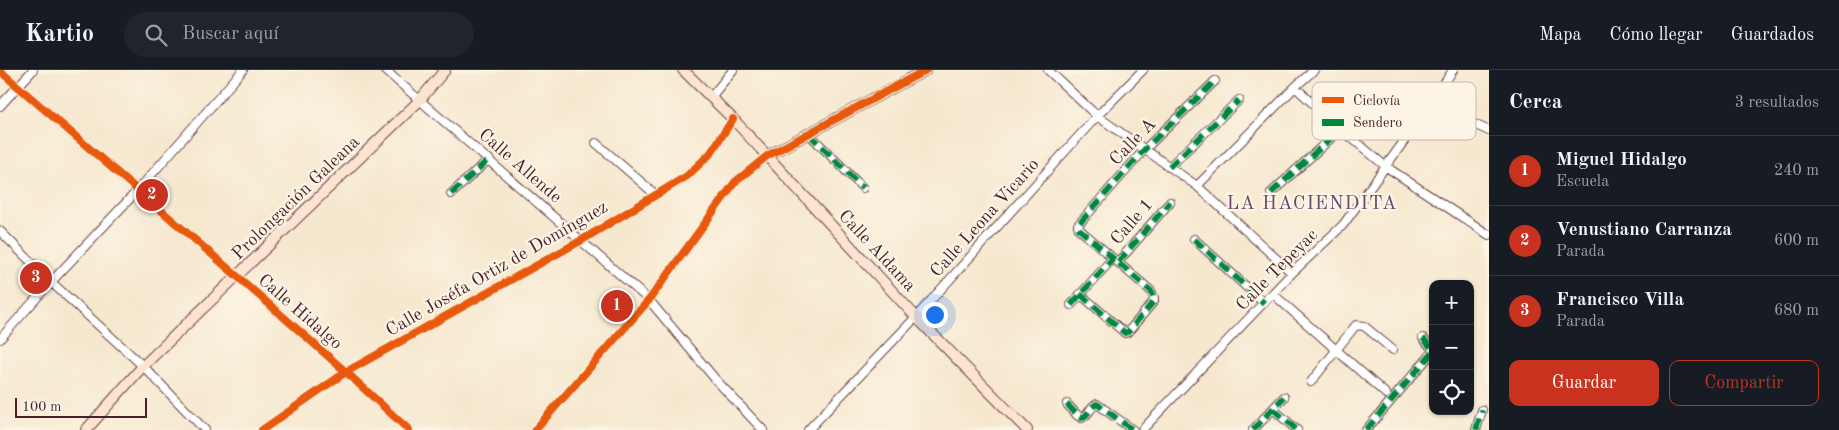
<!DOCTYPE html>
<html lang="es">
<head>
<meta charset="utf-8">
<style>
  :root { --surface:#171b24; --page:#20242c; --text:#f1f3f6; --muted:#9ea1a6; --line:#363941; --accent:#c8321e }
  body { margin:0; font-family:"Old Standard TT",serif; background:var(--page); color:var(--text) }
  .controls { position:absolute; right:15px; bottom:15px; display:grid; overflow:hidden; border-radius:10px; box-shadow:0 1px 4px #0004 }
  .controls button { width:45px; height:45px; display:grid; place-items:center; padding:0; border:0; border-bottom:1px solid var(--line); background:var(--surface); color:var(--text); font:25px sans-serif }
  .scale { position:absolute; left:15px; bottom:12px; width:132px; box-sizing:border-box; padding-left:5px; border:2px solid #4a1f2b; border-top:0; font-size:14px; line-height:18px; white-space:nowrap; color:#4a1f2b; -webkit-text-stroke:4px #fcf5e5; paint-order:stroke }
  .you { position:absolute; left:934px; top:244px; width:18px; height:18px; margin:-12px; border:4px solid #fff; border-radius:50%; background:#1a73e8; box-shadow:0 0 0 8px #1a73e833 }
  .badge { display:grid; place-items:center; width:32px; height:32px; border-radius:50%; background:var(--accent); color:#fff; font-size:16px; font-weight:700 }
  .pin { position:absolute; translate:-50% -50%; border:2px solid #fff; box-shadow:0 1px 5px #0006 }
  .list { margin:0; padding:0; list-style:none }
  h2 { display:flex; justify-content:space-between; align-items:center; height:65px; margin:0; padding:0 20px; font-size:21px }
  h2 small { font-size:16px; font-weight:400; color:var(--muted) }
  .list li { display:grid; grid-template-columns:32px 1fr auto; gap:15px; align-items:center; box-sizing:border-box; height:70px; padding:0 20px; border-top:1px solid var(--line) }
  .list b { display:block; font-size:19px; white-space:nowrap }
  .list p { margin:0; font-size:16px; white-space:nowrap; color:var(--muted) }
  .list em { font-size:16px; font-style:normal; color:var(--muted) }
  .actions { display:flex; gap:10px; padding:15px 20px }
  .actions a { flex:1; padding:11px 0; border:1px solid var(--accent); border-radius:10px; text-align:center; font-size:18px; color:var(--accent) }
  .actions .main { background:var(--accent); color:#fff }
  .icon { flex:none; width:28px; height:28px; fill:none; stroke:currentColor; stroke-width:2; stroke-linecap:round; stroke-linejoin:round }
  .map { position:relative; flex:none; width:1489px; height:360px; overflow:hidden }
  header { display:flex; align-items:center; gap:30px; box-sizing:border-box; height:70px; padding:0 25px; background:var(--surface); border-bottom:1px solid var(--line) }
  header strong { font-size:24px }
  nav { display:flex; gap:28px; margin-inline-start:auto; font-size:18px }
  .search { width:350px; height:45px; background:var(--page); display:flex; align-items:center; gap:12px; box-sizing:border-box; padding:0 18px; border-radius:28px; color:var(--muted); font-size:19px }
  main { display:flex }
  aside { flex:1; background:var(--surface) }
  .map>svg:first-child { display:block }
</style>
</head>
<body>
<header>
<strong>Kartio</strong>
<div class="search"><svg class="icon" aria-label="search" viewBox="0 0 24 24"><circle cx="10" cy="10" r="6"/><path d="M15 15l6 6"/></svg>Buscar aquí</div>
<nav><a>Mapa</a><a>Cómo llegar</a><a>Guardados</a></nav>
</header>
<main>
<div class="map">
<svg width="1489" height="360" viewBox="0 0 1489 360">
  <rect width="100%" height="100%" fill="#fcf5e5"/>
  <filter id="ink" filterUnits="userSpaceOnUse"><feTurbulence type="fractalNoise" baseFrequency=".02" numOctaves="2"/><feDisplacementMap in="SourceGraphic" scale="10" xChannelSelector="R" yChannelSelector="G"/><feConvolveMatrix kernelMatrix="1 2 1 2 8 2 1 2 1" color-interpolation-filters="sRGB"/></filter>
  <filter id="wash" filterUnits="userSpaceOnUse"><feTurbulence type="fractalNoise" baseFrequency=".0096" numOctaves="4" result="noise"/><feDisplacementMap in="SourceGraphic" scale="20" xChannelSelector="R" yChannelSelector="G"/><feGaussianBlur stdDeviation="1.12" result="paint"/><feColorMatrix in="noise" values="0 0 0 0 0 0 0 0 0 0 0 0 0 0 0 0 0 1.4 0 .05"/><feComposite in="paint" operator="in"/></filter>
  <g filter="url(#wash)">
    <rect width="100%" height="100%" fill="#f6e8cf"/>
  </g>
  <g filter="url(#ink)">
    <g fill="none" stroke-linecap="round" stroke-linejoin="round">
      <defs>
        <path id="street" d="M 385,0 L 649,230 L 716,310 L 763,360
          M 1048,0 L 1097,46 L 1197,116 L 1292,203
          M 0,1 L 238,207 L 346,302 L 409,360
          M 1295,17 L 1341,59 L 1385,96 L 1489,165
          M 711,27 L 733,0
          M 1431,34 L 1489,61
          M 0,36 L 33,0
          M 809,64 L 863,118
          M 596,73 L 656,125
          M 1169,97 L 1239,30
          M 1197,116 L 1295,17 L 1314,0
          M 1271,123 L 1341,59
          M 451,124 L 489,89
          M 0,161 L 51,212 L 143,296 L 205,360
          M 1194,169 L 1264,233
          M 1118,192 L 1170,132
          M 1080,224 L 1125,263 L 1128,262 L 1154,231 L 1154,228 L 1151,221 L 1079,159 L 1078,155 L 1144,80 L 1215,11
          M 1273,224 L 1386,324
          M 1071,235 L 1113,188
          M 0,269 L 51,212 L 138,120 L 243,0
          M 1311,312 L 1356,255 L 1364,256 L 1393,280
          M 1067,334 L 1078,346 L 1082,348 C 1089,345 1090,337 1097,334 L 1133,360
          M 1273,339 L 1297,360
          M 262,360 L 346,302 L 582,170 L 687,106 L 710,84 L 733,49
          M 535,360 L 649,230 L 735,112 L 767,86
          M 808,360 L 916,247 L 1097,46 L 1143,0
          M 1142,360 L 1292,203 L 1343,155 L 1431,34 L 1453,0
          M 1253,360 L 1284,327
          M 1366,360 L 1431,284 L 1433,280 L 1423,268
          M 1476,360 L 1482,340"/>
        <path id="secondary" d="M 683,0 L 733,49 L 916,247 L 1027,360
          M 767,86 L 926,0
          M 86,360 L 143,296 L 419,31 L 445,0"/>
      </defs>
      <use href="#street" stroke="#643d44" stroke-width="10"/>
      <use href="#secondary" stroke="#643d44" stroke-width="12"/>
      <use href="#street" stroke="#fff" stroke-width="8"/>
      <use href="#secondary" stroke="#fde4d1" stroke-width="10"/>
      <path stroke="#00873e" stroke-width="6" stroke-dasharray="12 6" stroke-linecap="butt" d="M 809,64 L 863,118
        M 1169,97 L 1239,30
        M 1271,123 L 1341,59
        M 451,124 L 489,89
        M 1194,169 L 1264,233
        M 1118,192 L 1170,132
        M 1080,224 L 1125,263 L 1128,262 L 1154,231 L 1154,228 L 1151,221 L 1079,159 L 1078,155 L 1144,80 L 1215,11
        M 1071,235 L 1113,188
        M 1067,334 L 1078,346 L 1082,348 C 1089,345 1090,337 1097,334 L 1133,360
        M 1273,339 L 1297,360
        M 1253,360 L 1284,327
        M 1366,360 L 1431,284 L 1433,280 L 1423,268
        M 1476,360 L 1482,340"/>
      <defs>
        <path id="cycleway" d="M 0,1 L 238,207 L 346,302 L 409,360
          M 262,360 L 346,302 L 582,170 L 687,106 L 710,84 L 733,49
          M 535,360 L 649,230 L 735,112 L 767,86 L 926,0"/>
      </defs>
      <use href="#cycleway" stroke="#fcf5e5" stroke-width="11"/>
      <use href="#cycleway" stroke="#e8590c" stroke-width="8"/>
    </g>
  </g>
  <g text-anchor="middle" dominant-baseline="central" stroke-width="4.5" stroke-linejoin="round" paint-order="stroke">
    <g font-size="18" fill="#4a1f2b" stroke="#fcf5e5">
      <text transform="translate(1133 72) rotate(-46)">Calle A</text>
      <text transform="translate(520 96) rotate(41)">Calle Allende</text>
      <text transform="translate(296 128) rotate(-44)">Prolongación Galeana</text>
      <text transform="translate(985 148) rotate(-48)">Calle Leona Vicario</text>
      <text transform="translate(1132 152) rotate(-49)">Calle 1</text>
      <text transform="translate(877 181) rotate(47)">Calle Aldama</text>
      <text transform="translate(497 199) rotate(-30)">Calle Joséfa Ortiz de Domínguez</text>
      <text transform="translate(1277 200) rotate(-45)">Calle Tepeyac</text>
      <text transform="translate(300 242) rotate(41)">Calle Hidalgo</text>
    </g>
    <g font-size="19" letter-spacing="1" fill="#6b496a" stroke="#fcf5e5">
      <text x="1312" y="134">LA HACIENDITA</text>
    </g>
  </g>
  <rect x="1312" y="12" width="164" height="58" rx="8" fill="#fcf5e5" stroke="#c7b5ad" stroke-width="1"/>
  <rect x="1322" y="27" width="22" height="6" fill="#e8590c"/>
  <rect x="1322" y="49" width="22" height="7" fill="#00873e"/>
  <g font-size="14" fill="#4a1f2b">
    <text x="1353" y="35">Ciclovía</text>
    <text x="1353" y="57">Sendero</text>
  </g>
</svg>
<div class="controls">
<button>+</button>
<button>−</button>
<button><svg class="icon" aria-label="locate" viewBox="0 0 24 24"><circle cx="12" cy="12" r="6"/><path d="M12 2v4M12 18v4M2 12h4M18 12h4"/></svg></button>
</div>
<div class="scale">100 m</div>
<div class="you"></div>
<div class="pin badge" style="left:617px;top:236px">1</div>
<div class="pin badge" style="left:152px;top:125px">2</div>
<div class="pin badge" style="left:36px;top:208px">3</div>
</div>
<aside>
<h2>Cerca<small>3 resultados</small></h2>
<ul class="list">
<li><span class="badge">1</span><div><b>Miguel Hidalgo</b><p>Escuela</p></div><em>240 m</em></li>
<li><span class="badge">2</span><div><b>Venustiano Carranza</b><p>Parada</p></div><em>600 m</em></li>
<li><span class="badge">3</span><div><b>Francisco Villa</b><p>Parada</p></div><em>680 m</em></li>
</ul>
<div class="actions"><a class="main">Guardar</a><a>Compartir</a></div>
</aside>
</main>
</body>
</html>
